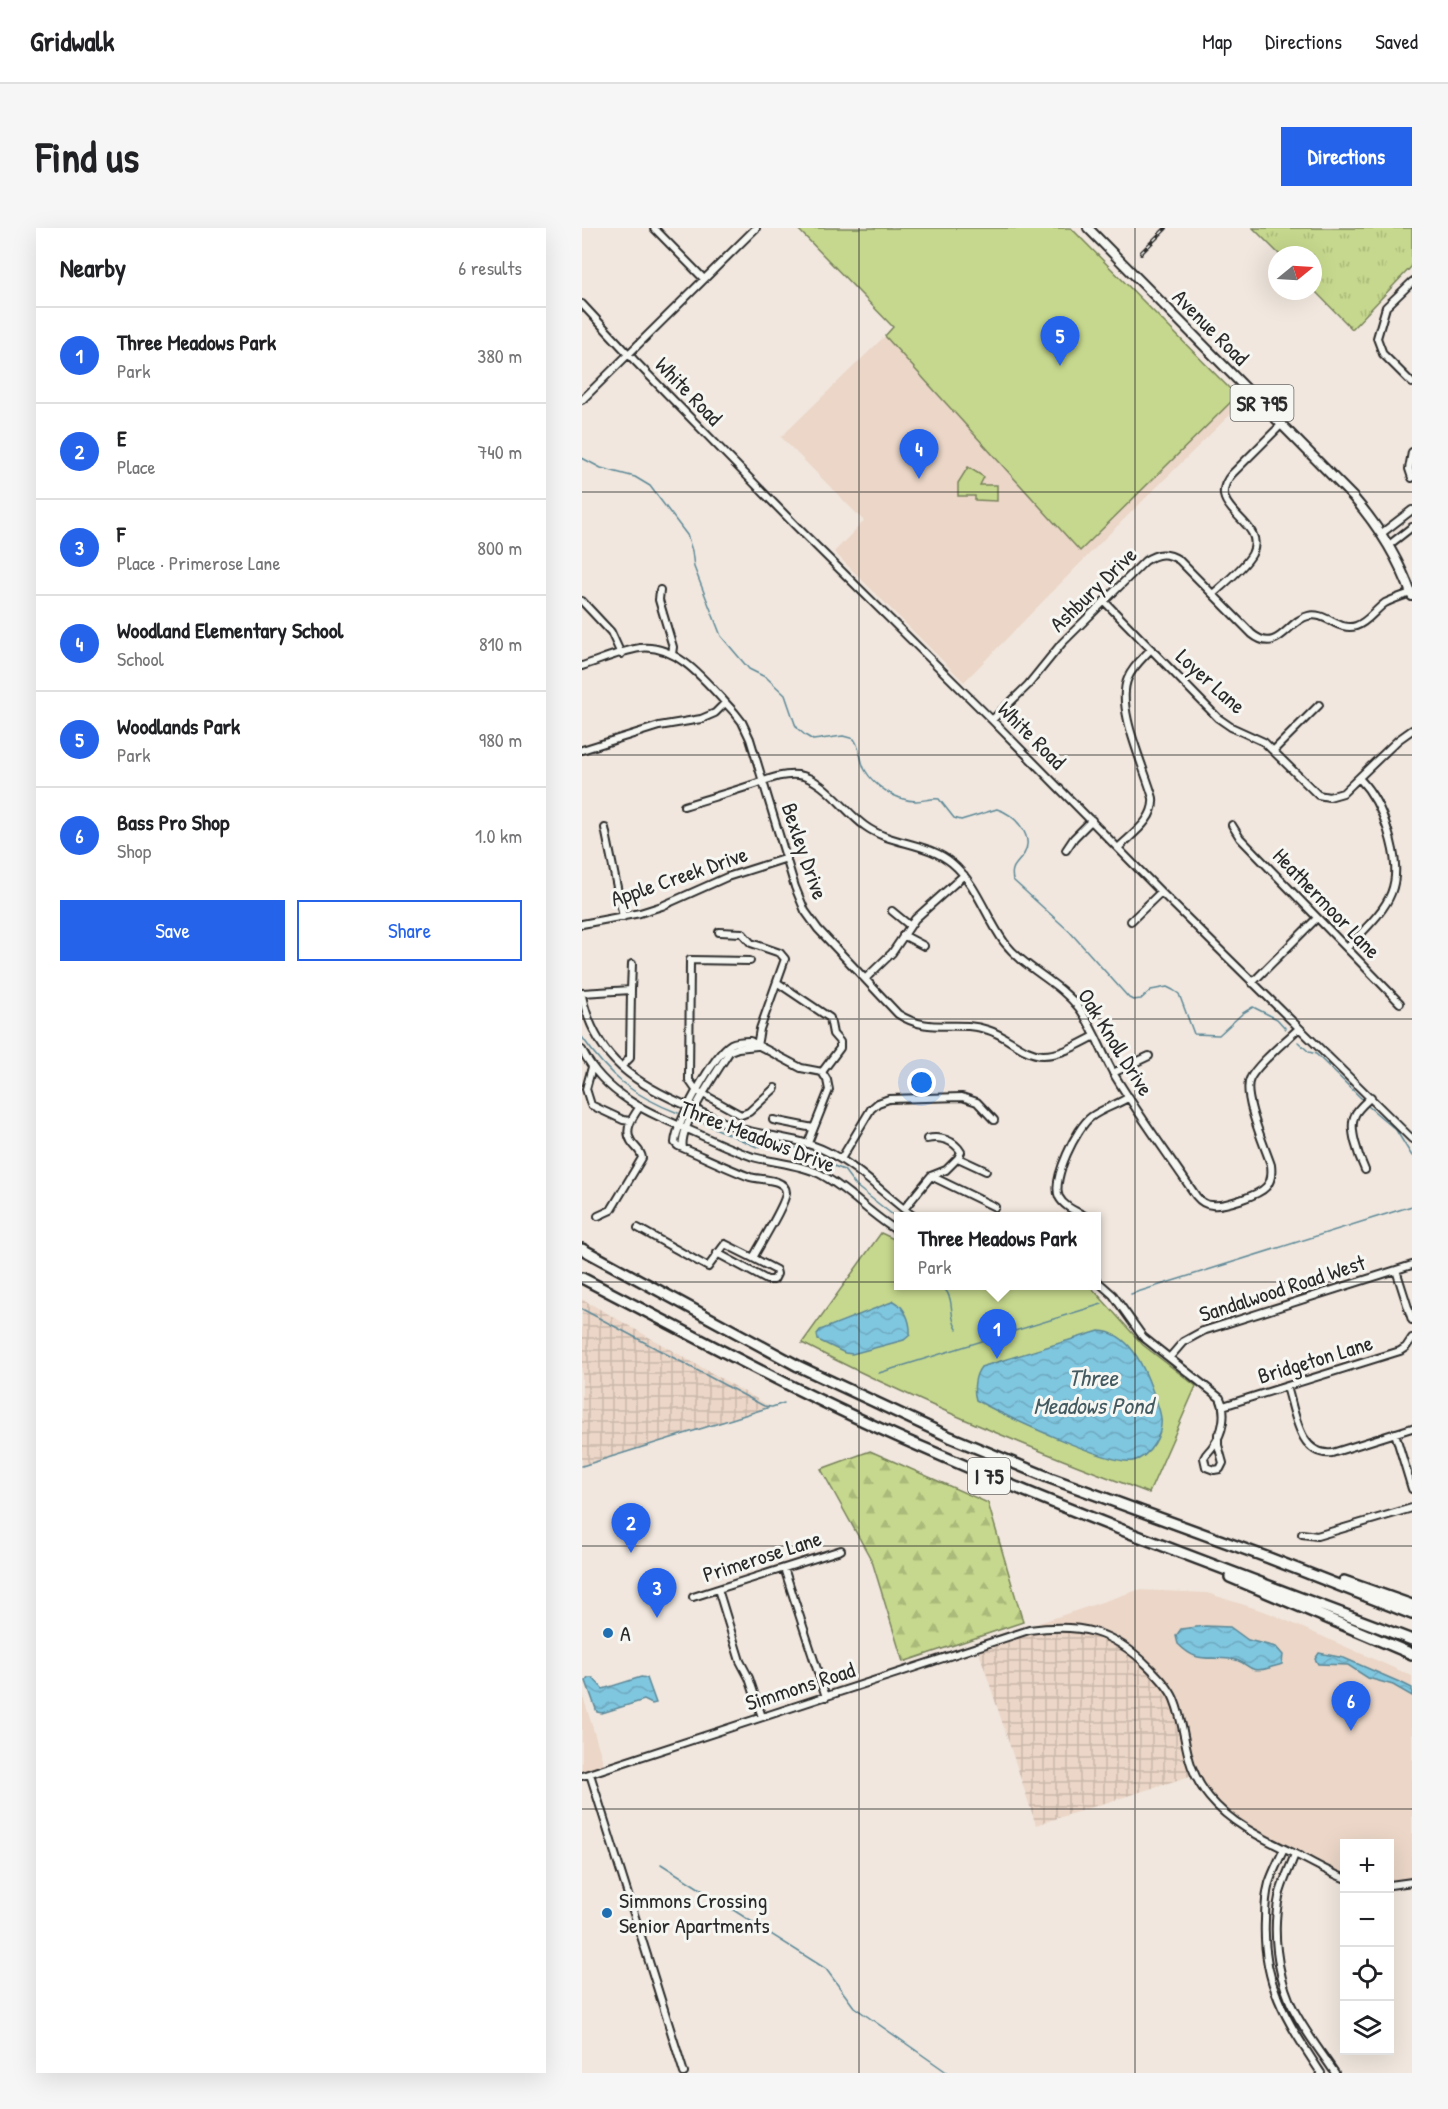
<!DOCTYPE html>
<html lang="en">
<head>
<meta charset="utf-8">
<style>
  :root { --surface:#fff; --page:#f6f6f6; --text:#202124; --muted:#757577; --line:#e0e0e0; --accent:#2563eb }
  body { margin:0; font-family:"Patrick Hand",sans-serif; background:var(--page); color:var(--text) }
  .controls { position:absolute; right:18px; bottom:18px; display:grid; overflow:hidden; border-radius:0px; box-shadow:0 6px 24px #0002 }
  .controls button { width:54px; height:54px; display:grid; place-items:center; padding:0; border:0; border-bottom:2px solid var(--line); background:var(--surface); color:var(--text); font:30px sans-serif }
  .compass { position:absolute; left:686px; top:18px; width:54px; height:54px; border-radius:50%; background:var(--surface); box-shadow:0 6px 24px #0002; rotate:72deg }
  .you { position:absolute; left:340px; top:855px; width:21px; height:21px; margin:-15px; border:4px solid #fff; border-radius:50%; background:#1a73e8; box-shadow:0 0 0 9px #1a73e833 }
  .badge { display:grid; place-items:center; width:39px; height:39px; border-radius:50%; background:var(--accent); color:#fff; font-size:20px; font-weight:700 }
  .pin { position:absolute; translate:-50% -50px; filter:drop-shadow(0 2px 3px #0008) }
  .pin::after { content:''; position:absolute; top:32px; width:21px; height:18px; background:inherit; clip-path:polygon(0 0,100% 0,50% 100%) }
  .popup { position:absolute; left:312px; top:984px; width:207px; height:78px; box-sizing:border-box; display:grid; place-content:center; border-radius:0px; background:var(--surface); filter:drop-shadow(0 2px 4px #0005); font-size:20px; white-space:nowrap; color:var(--muted) }
  .popup b { font-size:22px; color:var(--text) }
  .popup::after { content:''; position:absolute; left:50%; top:100%; margin-left:-12px; border:12px solid transparent; border-top-color:var(--surface) }
  .list { margin:0; padding:0; list-style:none }
  h2 { display:flex; justify-content:space-between; align-items:center; height:78px; margin:0; padding:0 24px; font-size:26px }
  h2 small { font-size:20px; font-weight:400; color:var(--muted) }
  .list li { display:grid; grid-template-columns:39px 1fr auto; gap:18px; align-items:center; box-sizing:border-box; height:96px; padding:0 24px; border-top:2px solid var(--line) }
  .list b { display:block; font-size:22px; white-space:nowrap }
  .list p { margin:0; font-size:20px; white-space:nowrap; color:var(--muted) }
  .list em { font-size:20px; font-style:normal; color:var(--muted) }
  .actions { display:flex; gap:12px; padding:18px 24px }
  .actions a { flex:1; padding:14px 0; border:2px solid var(--accent); border-radius:0px; text-align:center; font-size:21px; color:var(--accent) }
  .actions .main { background:var(--accent); color:#fff }
  .icon { flex:none; width:33px; height:33px; fill:none; stroke:currentColor; stroke-width:2; stroke-linecap:round; stroke-linejoin:round }
  .map { position:relative; flex:none; width:830px; height:1845px; overflow:hidden; border-radius:0px }
  header { display:flex; align-items:center; gap:36px; box-sizing:border-box; height:84px; padding:0 30px; background:var(--surface); border-bottom:2px solid var(--line) }
  header strong { font-size:28px }
  nav { display:flex; gap:33px; margin-inline-start:auto; font-size:21px }
  .intro { display:flex; align-items:center; justify-content:space-between; box-sizing:border-box; height:144px; padding:0 36px }
  h1 { margin:0; font-size:42px }
  .button { padding:15px 27px; border-radius:0px; background:var(--accent); color:#fff; font-size:21px; font-weight:700 }
  main { display:flex; gap:36px; padding:0 36px }
  aside { flex:1; background:var(--surface); border-radius:0px; box-shadow:0 6px 24px #0002 }
  .map>svg:first-child { display:block }
</style>
</head>
<body>
<header>
<strong>Gridwalk</strong>
<nav><a>Map</a><a>Directions</a><a>Saved</a></nav>
</header>
<div class="intro"><h1>Find us</h1><a class="button">Directions</a></div>
<main>
<aside>
<h2>Nearby<small>6 results</small></h2>
<ul class="list">
<li><span class="badge">1</span><div><b>Three Meadows Park</b><p>Park</p></div><em>380 m</em></li>
<li><span class="badge">2</span><div><b>E</b><p>Place</p></div><em>740 m</em></li>
<li><span class="badge">3</span><div><b>F</b><p>Place · Primerose Lane</p></div><em>800 m</em></li>
<li><span class="badge">4</span><div><b>Woodland Elementary School</b><p>School</p></div><em>810 m</em></li>
<li><span class="badge">5</span><div><b>Woodlands Park</b><p>Park</p></div><em>980 m</em></li>
<li><span class="badge">6</span><div><b>Bass Pro Shop</b><p>Shop</p></div><em>1.0 km</em></li>
</ul>
<div class="actions"><a class="main">Save</a><a>Share</a></div>
</aside>
<div class="map">
<svg width="830" height="1845" viewBox="0 0 830 1845">
  <defs>
    <pattern id="industrial-grid" width="8" height="8" patternUnits="userSpaceOnUse" patternTransform="scale(1.5)"><rect width="8" height="8" fill="#ebd6c7"/><path d="M0 4h8M4 0v8" fill="none" stroke="#cab8ab"/></pattern>
    <pattern id="grass-tufts" width="24" height="20" patternUnits="userSpaceOnUse" patternTransform="scale(1.5)"><rect width="24" height="20" fill="#c6d88d"/><path d="M3 7l-1-3M5 7V3M7 7l1-3M15 17l-1-3M17 17v-4M19 17l1-3" fill="none" stroke="#aaba7a"/></pattern>
    <pattern id="forest-firs" width="22" height="20" patternUnits="userSpaceOnUse" patternTransform="scale(1.5)"><rect width="22" height="20" fill="#c6d88d"/><path d="M5 1l3.5 6h-7zM16 11l3.5 6h-7z" fill="#aaba7a"/></pattern>
    <pattern id="water-waves" width="16" height="10" patternUnits="userSpaceOnUse" patternTransform="scale(1.5)"><rect width="16" height="10" fill="#7fc6df"/><path d="M0 5q4-4 8 0t8 0" fill="none" stroke="#6eaac0"/></pattern>
  </defs>
  <rect width="100%" height="100%" fill="#f1e7de"/>
  <filter id="ink" filterUnits="userSpaceOnUse"><feTurbulence type="fractalNoise" baseFrequency=".0167" numOctaves="2"/><feDisplacementMap in="SourceGraphic" scale="12" xChannelSelector="R" yChannelSelector="G"/><feConvolveMatrix kernelMatrix="1 2 1 2 8 2 1 2 1" color-interpolation-filters="sRGB"/></filter>
  <g filter="url(#ink)">
    <path fill="#ebd6c7" d="M 303,108 L 498,323 L 655,168 L 661,174 L 522,311 L 382,454 L 252,324 L 282,293 L 199,209 Z
      M 556,1362 L 625,1365 L 687,1385 L 830,1448 L 830,1659 L 808,1661 L 808,1616 L 762,1616 L 762,1654 L 731,1641 L 652,1598 L 637,1586 L 615,1561 L 604,1539 L 599,1524 L 594,1497 L 547,1426 L 520,1410 L 488,1402 L 442,1400 Z
      M 0,1465 L 22,1537 L 0,1544 Z"/>
    <path fill="url(#industrial-grid)" d="M 0,1071 L 189,1179 L 0,1238 Z
      M 442,1400 L 488,1402 L 520,1410 L 547,1426 L 571,1450 L 587,1474 L 594,1497 L 599,1524 L 608,1548 L 454,1597 L 394,1415 Z"/>
    <path fill="url(#grass-tufts)" stroke="#78825c" stroke-width="1.5" d="M 671,0 L 830,0 L 830,38 L 770,101 L 731,61 L 731,27 L 698,27 Z"/>
    <path fill="url(#forest-firs)" stroke="#78825c" stroke-width="1.5" d="M 288,1223 L 406,1275 L 441,1394 L 321,1434 L 290,1333 L 239,1241 Z"/>
    <path fill="#c6d88d" stroke="#78825c" stroke-width="1.5" d="M 215,0 L 489,0 L 655,168 L 498,323 L 303,108 L 311,99 Z
      M 386,239 L 402,249 L 398,257 L 415,257 L 415,273 L 393,272 L 393,268 L 376,268 L 376,255 Z
      M 299,1005 L 316,1013 L 316,1058 L 505,1058 L 509,1059 L 561,1117 L 614,1158 L 567,1265 C 449,1221 332,1173 220,1115 Z"/>
    <path fill="url(#water-waves)" stroke="#5d8897" stroke-width="1.5" d="M 312,1073 C 323,1079 329,1094 328,1107 L 322,1112 L 270,1126 L 263,1125 L 236,1112 L 235,1106 L 238,1102 Z
      M 517,1103 C 548,1104 562,1139 571,1164 C 574,1172 578,1181 579,1190 C 581,1206 568,1229 551,1233 C 529,1238 419,1186 394,1172 C 391,1162 392,1148 399,1139 Z
      M 623,1398 L 648,1399 L 666,1412 L 694,1419 L 701,1427 L 700,1436 C 695,1438 691,1438 687,1440 C 664,1447 667,1432 648,1431 C 624,1428 616,1436 596,1416 L 594,1408 L 599,1401 Z
      M 737,1425 L 762,1430 L 822,1456 L 830,1460 L 830,1468 L 811,1457 L 786,1450 L 766,1437 L 736,1436 L 733,1431 Z
      M 59,1449 L 65,1450 L 74,1475 L 70,1476 L 62,1472 L 20,1485 L 15,1484 L 4,1453 L 6,1450 L 11,1450 L 21,1461 Z"/>
    <g fill="none" stroke-linecap="round" stroke-linejoin="round">
      <path stroke="#5d8897" stroke-width="1.5" d="M 0,230 L 19,240 L 53,249 L 68,258 L 105,307 L 110,323 L 112,339 L 139,408 L 167,441 L 185,450 L 203,467 L 213,496 L 216,501 L 223,507 L 231,512 L 261,508 L 272,511 C 279,521 278,533 283,542 C 292,558 315,573 334,573 C 342,573 349,570 357,571 L 372,590 L 379,592 L 415,581 C 432,586 453,608 442,626 C 435,637 428,638 431,652 L 488,704 L 547,770 L 551,772 L 559,771 L 569,762 L 585,759 L 591,762 L 597,766 L 612,806 L 637,807 L 661,785 L 671,779 L 695,791 L 704,801
        M 0,809 C 28,849 50,867 96,885
        M 716,814 L 727,824 L 734,826 L 781,872
        M 786,878 L 814,902 L 830,928
        M 115,892 L 175,919 L 197,915 L 228,924 L 247,936 L 262,942 L 274,958 L 316,991
        M 350,1058 L 361,1059 C 374,1072 366,1088 375,1101
        M 549,1066 L 830,978
        M 0,1081 L 182,1178 L 189,1179
        M 297,1145 L 520,1076
        M 190,1179 L 202,1175
        M 0,1238 L 185,1180
        M 79,1636 L 244,1741 L 272,1779 L 366,1845"/>
      <defs>
        <path id="minor" d="M 72,0 L 122,51
          M 830,54 L 804,79 L 795,110 L 801,126 L 830,155
          M 0,76 L 52,132 L 215,299 L 410,492 L 579,664 L 830,911
          M 0,172 L 174,0
          M 830,224 L 827,241 L 830,250
          M 800,305 L 830,282
          M 807,317 L 830,299
          M 78,362 L 77,372 L 91,419 L 90,426
          M 631,366 C 642,356 663,339 670,326 C 687,292 619,282 650,246 L 700,196
          M 0,373 L 29,404 L 39,426
          M 522,373 L 636,490 L 649,499 L 682,514 L 736,567 L 747,569 L 761,565 L 816,512 L 830,502
          M 0,438 C 19,432 38,423 58,420 C 97,415 129,460 153,485 L 160,494 L 168,511 L 213,659 L 223,683 L 236,701 L 316,786 C 348,807 374,791 406,802 C 426,808 440,826 461,827 C 480,827 497,816 513,808
          M 410,492 L 446,457 L 480,415 L 563,333 C 575,325 585,324 597,332 L 670,406 C 696,427 705,393 726,388 C 743,383 757,404 774,398 C 786,394 793,382 803,375 C 811,371 820,368 829,365
          M 0,522 L 77,498 L 119,491 L 133,485 L 143,475
          M 691,523 L 737,477
          M 102,578 C 124,571 146,565 167,558 C 183,553 199,545 216,547 C 241,550 263,584 283,598 C 309,617 345,614 370,635 C 394,655 404,689 422,714 C 443,741 476,753 497,780 C 512,800 520,826 533,848 C 558,889 587,928 614,968 C 618,973 623,977 630,977 C 641,979 677,967 684,959 C 690,953 690,945 689,937 C 683,919 660,867 668,851 C 675,836 705,812 717,800
          M 650,597 L 658,610 L 818,775
          M 23,600 L 41,689
          M 536,620 C 550,606 573,592 571,570 C 562,538 533,479 546,450 C 551,438 561,430 569,421
          M 484,622 L 492,610 L 510,592
          M 310,683 L 327,697
          M 549,693 L 579,664
          M 0,696 L 58,685 L 80,678 L 145,649 L 205,630
          M 137,704 L 160,705 L 169,715 L 198,725 L 203,731 L 178,801 L 175,818
          M 321,707 L 342,718
          M 765,720 C 805,678 825,664 806,603 C 800,582 792,566 777,550
          M 168,733 L 108,732 L 107,852 L 114,862 L 159,887 L 167,884 L 193,860
          M 283,751 L 310,725 L 333,691 L 382,647
          M 196,755 L 248,790 L 251,806 L 258,814 L 258,820 L 240,844
          M 670,755 L 735,690
          M 49,762 L 50,736
          M 0,765 L 49,762 L 48,830 L 39,839
          M 0,768 C 14,832 54,856 110,880 C 126,887 143,896 160,901 C 188,909 217,910 244,923 C 277,939 302,967 331,988
          M 0,822 C 24,868 67,885 112,904 C 131,913 151,922 171,929 C 194,935 217,936 238,946 C 267,961 288,987 316,1003
          M 10,839 L 4,861 L 9,877 L 41,892 L 48,893
          M 531,845 L 567,828
          M 191,892 L 231,900
          M 345,911 C 358,908 372,912 379,924 L 376,930 L 404,943
          M 101,920 C 96,899 136,842 148,823 L 156,820 L 175,818
          M 259,931 L 289,881 L 296,875 L 307,871 L 380,869 L 395,874 L 412,892
          M 783,942 C 777,929 766,900 773,887 C 776,880 784,874 789,869
          M 349,948 L 413,979
          M 322,981 L 349,948 L 364,942 L 376,930
          M 16,988 L 29,982 L 60,930 C 59,922 53,920 49,913 C 42,902 50,890 57,880
          M 503,988 C 494,983 482,979 477,969 C 469,952 495,899 509,889 C 521,880 535,877 547,869
          M 56,1000 L 126,1039 L 143,1016 L 171,1030 C 177,1018 205,974 204,964 C 203,950 178,952 168,949 C 144,940 120,928 96,918 L 93,915 C 94,895 132,826 149,816 C 155,813 161,813 168,813 L 219,840 L 240,844 L 245,852 L 247,862 L 226,915
          M 135,1025 L 185,1052 L 192,1052 L 195,1046 L 194,1042 L 171,1030
          M 814,1042 L 830,1092
          M 514,1052 L 531,1067 L 561,1109 L 638,1170 C 645,1185 641,1205 631,1218 C 628,1223 624,1225 622,1230 L 624,1239 L 632,1242 L 638,1241 L 641,1235 L 636,1217 L 636,1206
          M 588,1129 L 601,1114 L 621,1103 L 830,1037
          M 705,1159 C 713,1183 717,1229 750,1225 L 830,1200
          M 641,1178 L 818,1123 L 824,1119 L 830,1110
          M 813,1205 L 830,1261
          M 720,1306 L 735,1308 L 830,1280
          M 202,1340 L 244,1469
          M 136,1361 L 158,1433 L 167,1450 L 180,1489
          M 111,1369 L 259,1322
          M 8,1546 L 102,1845
          M 0,1548 L 447,1402 C 498,1395 530,1402 567,1439 C 576,1448 587,1459 592,1471 C 607,1508 599,1534 627,1569 C 649,1596 682,1611 713,1626 C 730,1634 746,1644 762,1650
          M 702,1621 C 697,1632 691,1643 687,1655 C 684,1666 683,1680 683,1692 C 680,1757 705,1793 739,1845
          M 713,1626 C 708,1640 700,1655 697,1669 C 690,1703 695,1743 708,1774 C 719,1799 738,1822 753,1845
          M 808,1657 L 830,1654"/>
        <path id="major" d="M 506,0 L 771,269 C 797,299 817,331 830,368"/>
        <path id="highway" d="M 0,1021 L 216,1138 L 368,1209 L 468,1250 L 687,1330 L 830,1386
          M 0,1050 C 116,1110 231,1173 351,1224 C 508,1293 670,1351 830,1412
          M 648,1349 L 830,1426
          M 762,1353 L 830,1377"/>
      </defs>
      <use href="#minor" stroke="#2b2b2b" stroke-width="10"/>
      <use href="#major" stroke="#2b2b2b" stroke-width="12"/>
      <use href="#highway" stroke="#2b2b2b" stroke-width="14"/>
      <use href="#minor" stroke="#f6f6f2" stroke-width="6"/>
      <use href="#major" stroke="#f6f6f2" stroke-width="8"/>
      <use href="#highway" stroke="#f6f6f2" stroke-width="9"/>
      <defs>
        <path id="rail" d="M 559,25 L 584,0"/>
      </defs>
      <use href="#rail" stroke="#2b2b2b" stroke-width="4"/>
      <use href="#rail" stroke="#f6f6f2" stroke-width="1.5" stroke-dasharray="4.5" stroke-linecap="butt"/>
    </g>
  </g>
  <path fill="none" stroke="#2b2b2b" stroke-width="1.5" stroke-opacity="0.55" d="M 277,0 L 277,1845M 553,0 L 553,1845M 0,264 L 830,264M 0,527 L 830,527M 0,791 L 830,791M 0,1054 L 830,1054M 0,1318 L 830,1318M 0,1581 L 830,1581"/>
  <g fill="#1f6fb2" stroke="#f6f6f2" stroke-width="2">
    <circle cx="26" cy="1405" r="6"/>
    <circle cx="25" cy="1685" r="6"/>
  </g>
  <g text-anchor="middle" dominant-baseline="central" stroke-width="6" stroke-linejoin="round" paint-order="stroke">
    <g fill="#f6f6f2" stroke="#686867" stroke-width="1.5">
      <rect x="648.5" y="157" width="63" height="36" rx="4.5"/>
      <rect x="386" y="1230" width="42" height="36" rx="4.5"/>
    </g>
    <g font-size="21" font-weight="bold" fill="#2b2b2b">
      <text x="680" y="175">SR 795</text>
      <text x="407" y="1248">I 75</text>
    </g>
    <g font-size="22" fill="#2b2b2b" stroke="#f6f6f2">
      <text transform="translate(629 99) rotate(45)">Avenue Road</text>
      <text transform="translate(107 163) rotate(46)">White Road</text>
      <text transform="translate(511 361) rotate(-44)">Ashbury Drive</text>
      <text transform="translate(629 453) rotate(42)">Loyer Lane</text>
      <text transform="translate(450 507) rotate(45)">White Road</text>
      <text transform="translate(223 623) rotate(71)">Bexley Drive</text>
      <text transform="translate(97 648) rotate(-19)">Apple Creek Drive</text>
      <text transform="translate(745 675) rotate(46)">Heathermoor Lane</text>
      <text transform="translate(534 814) rotate(58)">Oak Knoll Drive</text>
      <text transform="translate(176 908) rotate(21)">Three Meadows Drive</text>
      <text transform="translate(700 1060) rotate(-18)">Sandalwood Road West</text>
      <text transform="translate(733 1131) rotate(-17)">Bridgeton Lane</text>
      <text transform="translate(180 1328) rotate(-18)">Primerose Lane</text>
      <text transform="translate(218 1458) rotate(-18)">Simmons Road</text>
    </g>
    <g font-size="22" fill="#2b2b2b" stroke="#f6f6f2" text-anchor="start">
      <text x="38" y="1405">A</text>
      <text x="37" y="1672">Simmons Crossing<tspan x="37" dy="25">Senior Apartments</tspan></text>
    </g>
    <g font-size="24" font-style="italic" fill="#445a61" stroke="#f6f6f2">
      <text x="511" y="1149">Three<tspan x="511" dy="28">Meadows Pond</tspan></text>
    </g>
  </g>
</svg>
<div class="controls">
<button>+</button>
<button>−</button>
<button><svg class="icon" aria-label="locate" viewBox="0 0 24 24"><circle cx="12" cy="12" r="6"/><path d="M12 2v4M12 18v4M2 12h4M18 12h4"/></svg></button>
<button><svg class="icon" aria-label="layers" viewBox="0 0 24 24"><path d="M12 4l9 5-9 5-9-5zM3 14l9 5 9-5"/></svg></button>
</div>
<svg class="compass" viewBox="-18 -18 36 36"><path d="M0-13l5 13h-10z" fill="#e53935"/><path d="M0 13l5-13h-10z" fill="#757577"/></svg>
<div class="you"></div>
<div class="pin badge" style="left:415px;top:1131px">1</div>
<div class="popup"><b>Three Meadows Park</b>Park</div>
<div class="pin badge" style="left:49px;top:1325px">2</div>
<div class="pin badge" style="left:75px;top:1390px">3</div>
<div class="pin badge" style="left:337px;top:251px">4</div>
<div class="pin badge" style="left:478px;top:138px">5</div>
<div class="pin badge" style="left:769px;top:1503px">6</div>
</div>
</main>
</body>
</html>
